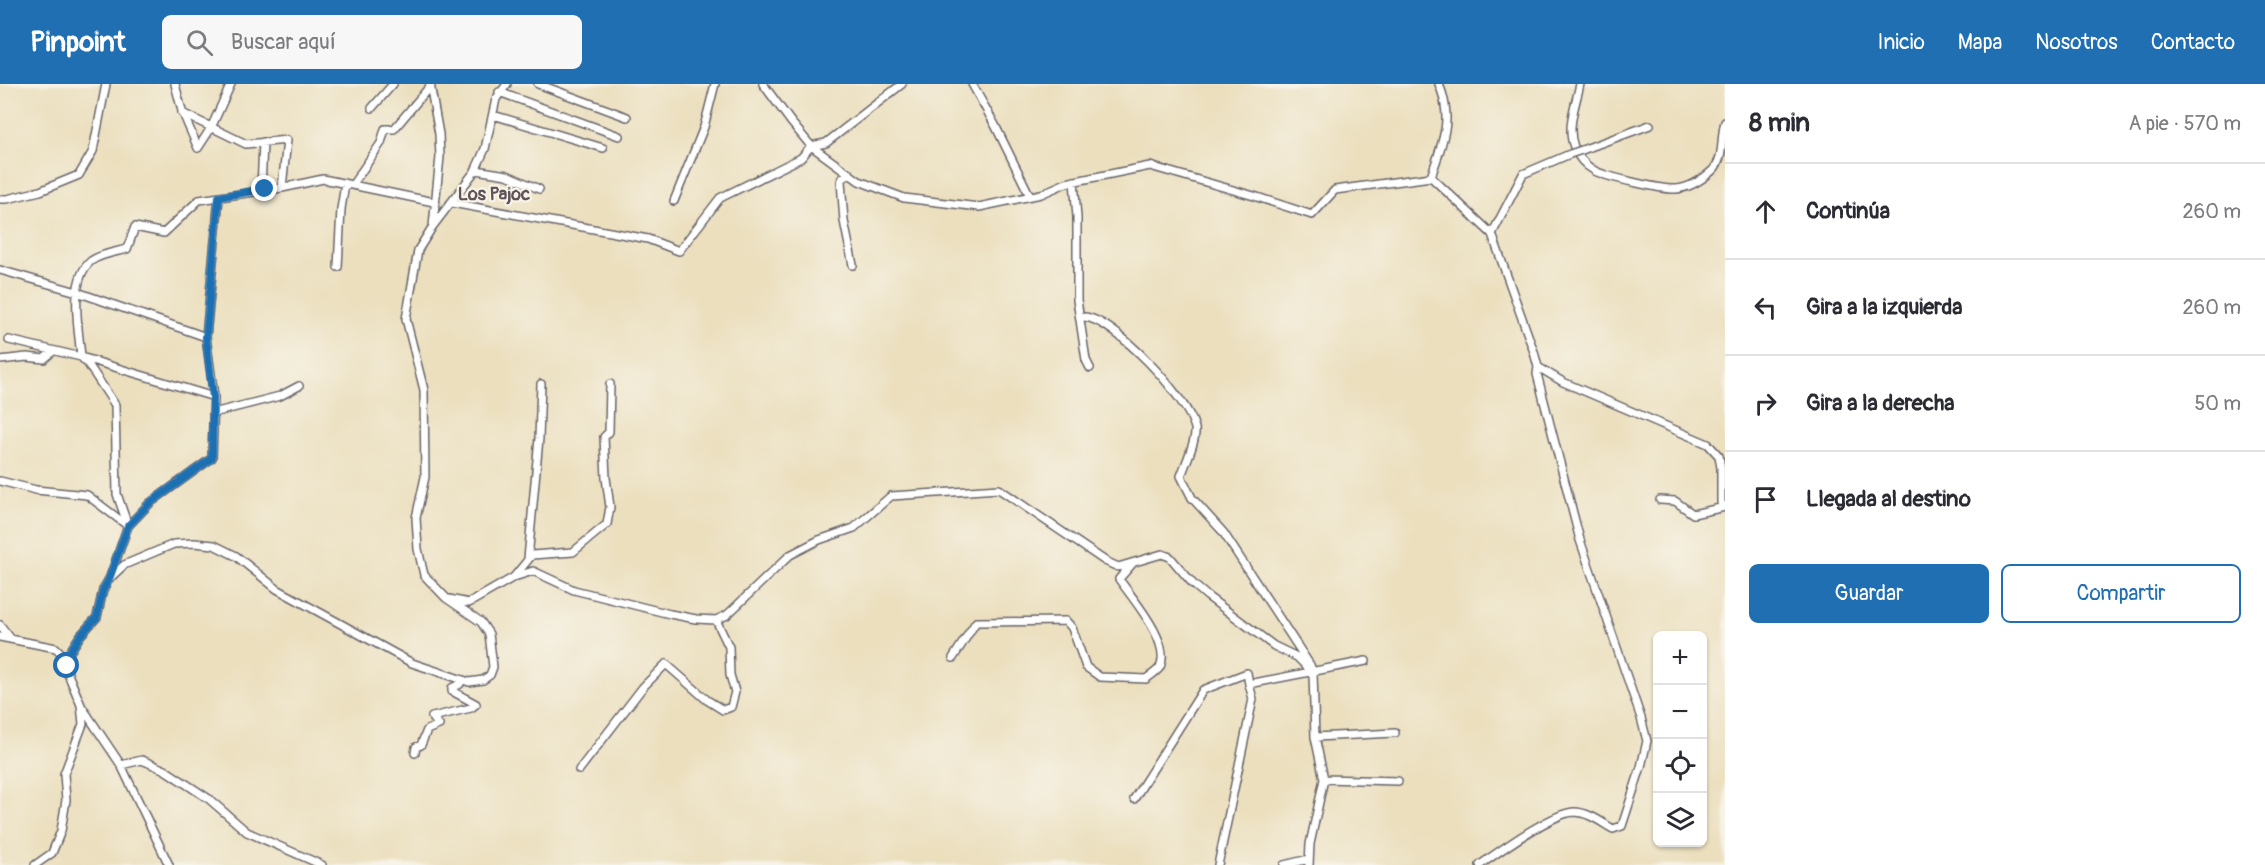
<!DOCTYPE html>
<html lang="es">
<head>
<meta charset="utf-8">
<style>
  :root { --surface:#fff; --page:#f7f7f7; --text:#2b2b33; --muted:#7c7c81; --line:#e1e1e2; --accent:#1f6fb2 }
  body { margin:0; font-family:Pangolin,sans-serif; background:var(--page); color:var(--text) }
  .controls { position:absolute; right:18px; bottom:18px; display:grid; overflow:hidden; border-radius:9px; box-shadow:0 2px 4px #0004 }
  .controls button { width:54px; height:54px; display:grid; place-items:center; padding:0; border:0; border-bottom:2px solid var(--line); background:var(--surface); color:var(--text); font:30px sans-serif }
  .stop { position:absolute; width:18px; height:18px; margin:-14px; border:4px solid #1f6fb2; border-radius:50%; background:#fff }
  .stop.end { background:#1f6fb2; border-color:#fff; box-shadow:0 2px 6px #0008 }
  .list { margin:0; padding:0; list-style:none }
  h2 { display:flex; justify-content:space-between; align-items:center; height:78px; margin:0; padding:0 24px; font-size:26px }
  h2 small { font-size:20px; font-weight:400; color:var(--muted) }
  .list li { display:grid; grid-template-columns:39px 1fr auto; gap:18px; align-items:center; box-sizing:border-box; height:96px; padding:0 24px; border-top:2px solid var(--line) }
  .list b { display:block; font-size:22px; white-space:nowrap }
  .list em { font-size:20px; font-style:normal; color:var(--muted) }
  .actions { display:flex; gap:12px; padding:18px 24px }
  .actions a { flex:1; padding:14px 0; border:2px solid var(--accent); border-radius:9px; text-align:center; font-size:21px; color:var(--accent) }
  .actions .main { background:var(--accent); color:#fff }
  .icon { flex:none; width:33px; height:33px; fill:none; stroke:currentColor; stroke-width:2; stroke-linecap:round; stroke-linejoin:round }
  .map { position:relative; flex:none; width:1725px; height:781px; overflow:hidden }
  header { display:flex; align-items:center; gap:36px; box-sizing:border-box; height:84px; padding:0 30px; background:var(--accent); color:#fff }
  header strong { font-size:28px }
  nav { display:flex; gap:33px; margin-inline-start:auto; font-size:21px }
  .search { width:420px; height:54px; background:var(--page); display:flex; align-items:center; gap:15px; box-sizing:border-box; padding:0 21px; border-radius:9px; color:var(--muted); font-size:22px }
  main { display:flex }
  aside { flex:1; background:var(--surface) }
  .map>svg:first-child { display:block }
</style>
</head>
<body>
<header>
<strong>Pinpoint</strong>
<div class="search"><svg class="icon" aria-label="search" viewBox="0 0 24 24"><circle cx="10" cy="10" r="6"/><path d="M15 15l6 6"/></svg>Buscar aquí</div>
<nav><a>Inicio</a><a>Mapa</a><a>Nosotros</a><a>Contacto</a></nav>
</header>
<main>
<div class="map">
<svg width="1725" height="781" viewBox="0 0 1725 781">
  <rect width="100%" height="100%" fill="#f7f3e8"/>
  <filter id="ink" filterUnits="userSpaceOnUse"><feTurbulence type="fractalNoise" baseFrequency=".0167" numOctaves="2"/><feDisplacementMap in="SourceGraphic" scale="12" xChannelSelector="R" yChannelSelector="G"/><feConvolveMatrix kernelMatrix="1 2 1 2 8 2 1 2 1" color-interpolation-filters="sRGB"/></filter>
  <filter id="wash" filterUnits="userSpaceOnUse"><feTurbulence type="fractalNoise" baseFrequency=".008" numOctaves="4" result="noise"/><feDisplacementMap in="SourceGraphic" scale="24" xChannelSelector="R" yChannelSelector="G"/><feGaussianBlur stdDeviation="1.35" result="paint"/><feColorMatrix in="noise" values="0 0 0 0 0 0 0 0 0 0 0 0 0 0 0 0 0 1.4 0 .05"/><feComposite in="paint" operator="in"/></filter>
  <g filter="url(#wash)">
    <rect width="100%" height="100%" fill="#ebdfbe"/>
  </g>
  <g filter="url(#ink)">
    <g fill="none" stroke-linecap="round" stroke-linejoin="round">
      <defs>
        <path id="minor" d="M 175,0 L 182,27 L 198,64 L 211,44 L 231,0
          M 430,0 L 439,50 L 440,73 L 433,142
          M 538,0 L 627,33
          M 763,0 L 791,38 L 811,62 L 859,97 L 904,114 L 979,123 L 1041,110 L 1066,99 L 1150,82 L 1254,112 L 1312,131 L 1335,106 L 1431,93
          M 972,0 L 995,41 L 1030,112
          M 1439,0 C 1454,37 1442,58 1431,93 L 1492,150 L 1534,268 L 1538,283 L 1537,290 L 1580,456 L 1641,634 L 1647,657 L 1641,683 L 1622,742 L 1613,745 C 1601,738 1588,728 1574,728 C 1552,729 1500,767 1480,781
          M 1580,0 C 1576,20 1566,43 1574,63 C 1578,74 1586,82 1595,87 C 1607,93 1663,106 1676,105 C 1689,104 1703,95 1713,86 C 1725,73 1720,54 1725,38
          M 499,8 L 619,52
          M 372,24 L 393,0
          M 182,29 L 246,60 L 287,56 L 282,104
          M 493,31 L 603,64
          M 1582,66 L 1650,41
          M 476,86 L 507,91 L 539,105
          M 850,90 L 842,94 L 841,97 L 844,137 L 853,181
          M 1074,97 L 1077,133 L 1077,216 L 1086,276 L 1090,284
          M 353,100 L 381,59 L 385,45 L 394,45 L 431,1
          M 261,106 L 263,58
          M 0,115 L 7,115 L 40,107 L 79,91 L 93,67 L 106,0
          M 674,117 L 704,43 L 715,0
          M 452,119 L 648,155 L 679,167 L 720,114 L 801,74 L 811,62 L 826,59 L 902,0
          M 1492,150 L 1523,90 L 1570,70
          M 338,183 L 341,125 L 345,100
          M 0,186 L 77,208 L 206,253
          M 1085,233 C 1115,236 1188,314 1195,344 C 1197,355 1185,381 1181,392 L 1192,414 L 1223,448 L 1310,581 L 1313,589 L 1315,653 L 1324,695 L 1310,760 L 1309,781
          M 9,256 L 81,273 L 214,313
          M 0,276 L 27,273 L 44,275 L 52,268
          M 1538,283 L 1563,298 L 1708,360 L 1719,372 L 1721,384 L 1721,419 L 1725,423
          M 213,329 L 280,312 L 299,302
          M 0,397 L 36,406 L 87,411 L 128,442 L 150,419 L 212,374 L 214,313 L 206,253 L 219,113
          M 1660,416 L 1675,417 L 1693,430 L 1725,423
          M 528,475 L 539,354 L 541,300
          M 110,493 L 128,442 L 117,410 L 115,321 L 88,280 L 81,273 C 79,247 68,196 91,177 C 100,170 116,168 127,165 L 135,143 L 164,149 L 199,116 L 282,104 L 323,95 L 434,118
          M 514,493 L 532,471 L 573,468 L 607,440 L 610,423 L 606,394 L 604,353 L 609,348 L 610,300
          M 449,515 L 469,519 L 514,493 L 533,487 L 574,506 L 670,530 L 696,535 L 716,536 L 727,531 L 790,471 L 819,456 L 854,444 L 891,412 L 999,405 L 1105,477 L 1118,483 L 1162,470 L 1170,473 L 1193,500 L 1207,512 L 1274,562 L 1297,573 L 1313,589
          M 0,541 L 11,555
          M 0,553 L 56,564 L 66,574
          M 953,574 L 976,538 L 1066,537 L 1072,544 L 1086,583 L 1100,593 L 1146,595 C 1150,592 1158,587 1160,583 C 1172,559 1132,514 1119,495 L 1133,479
          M 82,623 L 121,681 L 169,781
          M 1315,653 L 1395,649
          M 415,669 L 416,663 L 421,661 L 427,646 L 439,641 L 432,633 L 471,624 L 476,620 L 452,607 L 452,604 L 460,600 L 461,596
          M 121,681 L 142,676 L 165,686 L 209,715 L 247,748 L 322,781
          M 579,686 L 643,603 L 666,580 L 707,616 L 723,626 L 731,623 L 735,608 L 730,591 L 729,563 L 716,536
          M 1324,695 L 1398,697
          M 1134,715 L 1203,606 L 1247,589 L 1249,600 L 1366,577
          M 35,781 L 52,769 L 61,747 L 66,716 L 64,690 L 83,640 L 81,621 L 68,590 L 66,574 L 80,552 L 97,533 L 103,506 L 109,495 L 124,481 L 157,467 L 174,460 L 194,459 L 214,461 L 236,472 L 277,505 L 412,579 L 469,598 L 483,596 L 490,591 L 493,583 L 489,550 L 481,538 L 446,514 L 424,491 L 418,465 L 416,434 L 425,393 L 424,306 L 406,235 L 418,166 L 433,142 L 475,87 L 485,65 L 496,15 L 507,0
          M 1218,781 L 1253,615 L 1249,600
          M 1284,781 L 1309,775"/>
      </defs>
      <use href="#minor" stroke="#686469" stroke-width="10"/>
      <use href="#minor" stroke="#fff" stroke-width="7"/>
      <defs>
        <path id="minor-bridge" d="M 1570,70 L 1582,66"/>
      </defs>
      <use href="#minor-bridge" stroke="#686469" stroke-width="10" stroke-linecap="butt"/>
      <use href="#minor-bridge" stroke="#fff" stroke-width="7"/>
    </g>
  </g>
  <g fill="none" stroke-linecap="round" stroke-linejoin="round" filter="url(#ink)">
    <path stroke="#1f6fb2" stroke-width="8" d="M 67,582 L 66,574 L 80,552 L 97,533 L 103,506 L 109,495 L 128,442 L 150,419 L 212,374 L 213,313 L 206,253 L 219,113 L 265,105"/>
  </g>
  <g text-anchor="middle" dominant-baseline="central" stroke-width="4.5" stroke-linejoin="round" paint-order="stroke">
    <g font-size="18" font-weight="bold" fill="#5f5357" stroke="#f7f3e8">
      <text x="494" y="110">Los Pajoc</text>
    </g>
  </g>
</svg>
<div class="controls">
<button>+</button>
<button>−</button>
<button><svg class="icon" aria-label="locate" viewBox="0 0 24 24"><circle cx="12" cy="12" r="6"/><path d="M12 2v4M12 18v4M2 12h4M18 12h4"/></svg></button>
<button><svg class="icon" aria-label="layers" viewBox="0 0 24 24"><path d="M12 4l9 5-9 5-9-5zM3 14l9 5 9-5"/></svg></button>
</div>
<div class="stop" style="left:67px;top:582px"></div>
<div class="stop end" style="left:265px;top:105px"></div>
</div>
<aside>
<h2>8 min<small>A pie · 570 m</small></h2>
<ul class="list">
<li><svg class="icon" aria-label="ahead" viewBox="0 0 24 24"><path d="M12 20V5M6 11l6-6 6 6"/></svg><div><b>Continúa</b></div><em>260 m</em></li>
<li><svg class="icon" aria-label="left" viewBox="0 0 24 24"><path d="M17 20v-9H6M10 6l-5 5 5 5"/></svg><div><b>Gira a la izquierda</b></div><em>260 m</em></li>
<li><svg class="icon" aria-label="right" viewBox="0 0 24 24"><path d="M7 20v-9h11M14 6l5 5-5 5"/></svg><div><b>Gira a la derecha</b></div><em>50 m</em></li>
<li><svg class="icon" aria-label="arrive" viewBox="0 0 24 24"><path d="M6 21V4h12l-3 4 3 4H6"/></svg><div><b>Llegada al destino</b></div></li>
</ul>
<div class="actions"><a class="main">Guardar</a><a>Compartir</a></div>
</aside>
</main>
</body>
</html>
